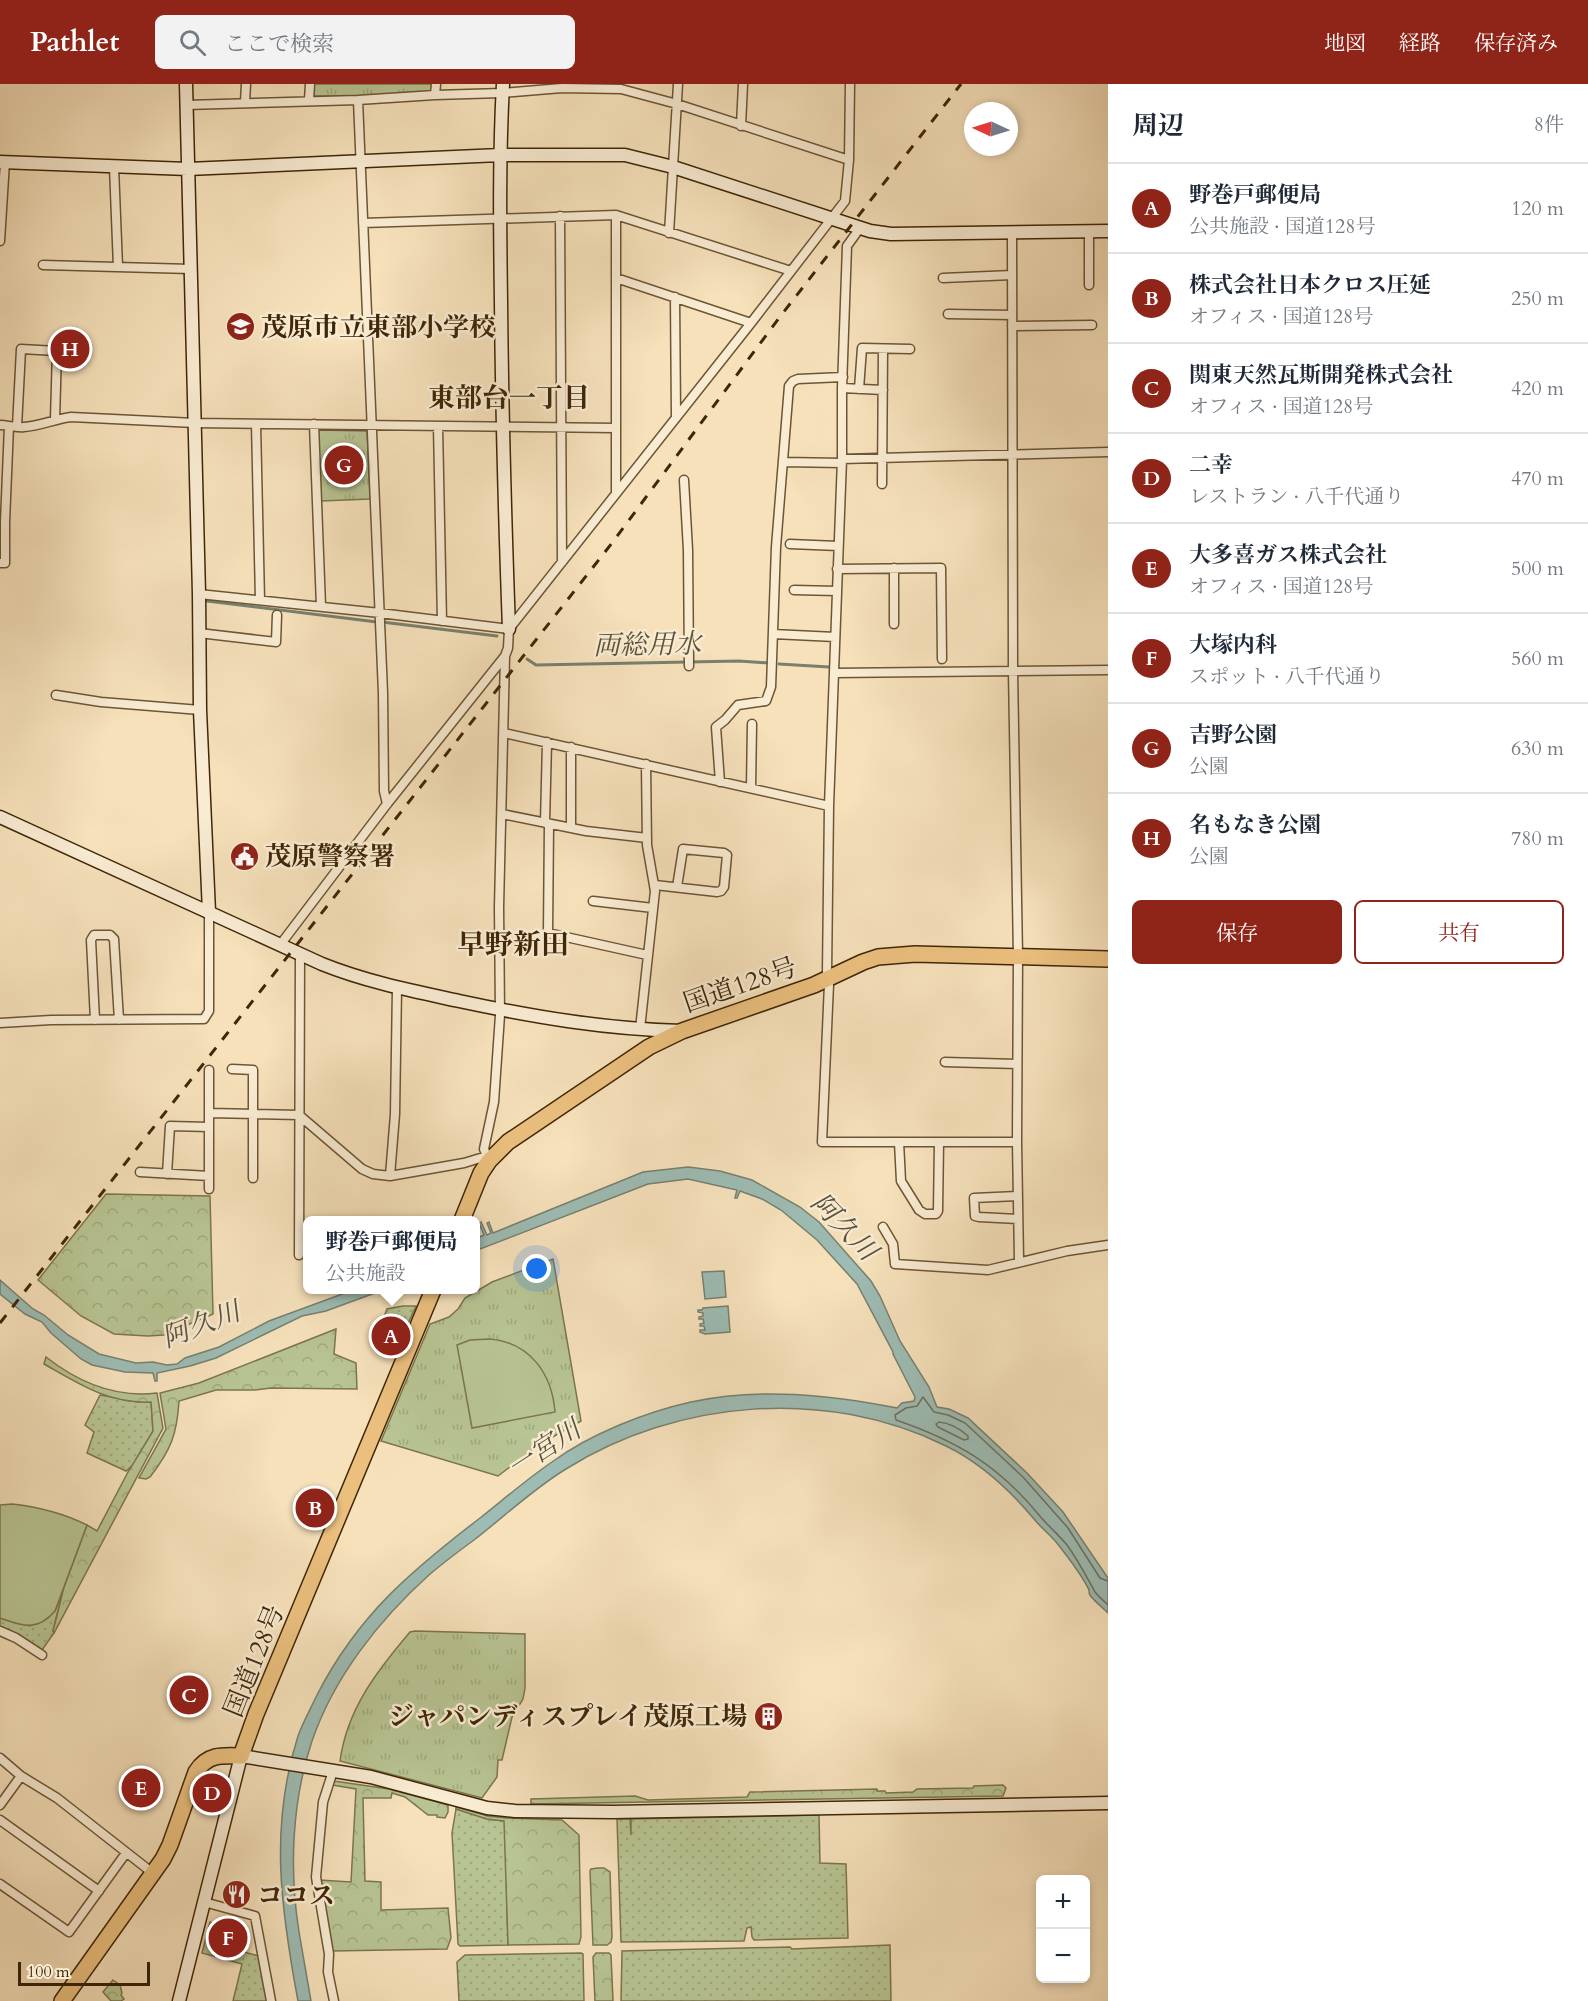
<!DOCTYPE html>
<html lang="ja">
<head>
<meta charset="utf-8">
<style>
  :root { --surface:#fff; --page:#f2f2f3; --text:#1f2937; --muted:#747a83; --line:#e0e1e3; --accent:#8f2418 }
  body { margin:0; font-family:Cardo,"Noto Serif JP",serif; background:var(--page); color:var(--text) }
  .controls { position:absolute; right:18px; bottom:18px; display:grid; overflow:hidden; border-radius:9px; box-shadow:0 3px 9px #0003 }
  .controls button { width:54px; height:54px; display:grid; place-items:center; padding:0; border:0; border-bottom:2px solid var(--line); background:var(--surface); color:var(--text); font:30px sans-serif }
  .compass { position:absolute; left:964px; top:18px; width:54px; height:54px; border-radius:50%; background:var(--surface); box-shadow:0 3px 9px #0003; rotate:274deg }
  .scale { position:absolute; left:18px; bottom:15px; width:132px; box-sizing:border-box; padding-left:6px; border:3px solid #3f2607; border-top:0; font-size:16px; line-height:21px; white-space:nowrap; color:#3f2607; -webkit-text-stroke:4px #f9ecd3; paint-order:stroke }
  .you { position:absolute; left:537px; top:1185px; width:21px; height:21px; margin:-15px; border:4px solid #fff; border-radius:50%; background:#1a73e8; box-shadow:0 0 0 9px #1a73e833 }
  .badge { display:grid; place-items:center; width:39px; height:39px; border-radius:50%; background:var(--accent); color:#fff; font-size:20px; font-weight:700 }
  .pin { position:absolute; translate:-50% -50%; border:3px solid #fff; box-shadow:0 2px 6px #0006 }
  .popup { position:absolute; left:303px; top:1132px; width:177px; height:78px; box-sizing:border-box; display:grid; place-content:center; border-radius:9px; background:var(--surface); filter:drop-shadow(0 2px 4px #0005); font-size:20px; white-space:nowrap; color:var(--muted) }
  .popup b { font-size:22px; color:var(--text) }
  .popup::after { content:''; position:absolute; left:50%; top:100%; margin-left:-12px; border:12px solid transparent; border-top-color:var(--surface) }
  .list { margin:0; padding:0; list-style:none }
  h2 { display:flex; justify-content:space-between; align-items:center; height:78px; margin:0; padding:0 24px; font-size:26px }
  h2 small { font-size:20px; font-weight:400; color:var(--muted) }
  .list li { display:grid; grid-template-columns:39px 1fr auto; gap:18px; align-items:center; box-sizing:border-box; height:90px; padding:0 24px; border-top:2px solid var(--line) }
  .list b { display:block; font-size:22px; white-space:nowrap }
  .list p { margin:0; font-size:20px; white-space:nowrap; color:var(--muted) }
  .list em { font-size:20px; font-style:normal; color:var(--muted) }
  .actions { display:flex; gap:12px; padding:18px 24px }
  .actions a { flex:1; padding:14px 0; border:2px solid var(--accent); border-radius:9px; text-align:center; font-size:21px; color:var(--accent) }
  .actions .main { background:var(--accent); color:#fff }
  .icon { flex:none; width:33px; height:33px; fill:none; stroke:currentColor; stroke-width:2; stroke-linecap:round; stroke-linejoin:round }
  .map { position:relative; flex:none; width:1108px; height:1917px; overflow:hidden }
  header { display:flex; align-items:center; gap:36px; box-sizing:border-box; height:84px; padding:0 30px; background:var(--accent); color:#fff }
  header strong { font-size:28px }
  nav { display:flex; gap:33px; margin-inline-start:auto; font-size:21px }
  .search { width:420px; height:54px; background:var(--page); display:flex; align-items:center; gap:15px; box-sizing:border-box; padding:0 21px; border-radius:9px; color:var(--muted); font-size:22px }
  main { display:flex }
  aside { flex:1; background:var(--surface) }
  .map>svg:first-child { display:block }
</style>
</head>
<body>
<header>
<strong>Pathlet</strong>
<div class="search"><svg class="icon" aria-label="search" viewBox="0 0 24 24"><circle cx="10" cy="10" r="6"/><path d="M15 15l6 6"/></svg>ここで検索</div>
<nav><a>地図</a><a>経路</a><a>保存済み</a></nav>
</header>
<main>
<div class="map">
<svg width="1108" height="1917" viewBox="0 0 1108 1917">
  <defs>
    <pattern id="grass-dots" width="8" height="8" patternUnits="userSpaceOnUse" patternTransform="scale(1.5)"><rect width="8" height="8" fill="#b8c493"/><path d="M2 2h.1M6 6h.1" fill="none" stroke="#9fa87d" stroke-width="1.8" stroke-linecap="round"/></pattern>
    <pattern id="forest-crowns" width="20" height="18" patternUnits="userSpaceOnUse" patternTransform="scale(1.5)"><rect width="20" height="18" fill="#b8c493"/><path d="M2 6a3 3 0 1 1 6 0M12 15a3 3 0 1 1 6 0" fill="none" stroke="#9fa87d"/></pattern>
    <pattern id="park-tufts" width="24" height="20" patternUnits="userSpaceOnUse" patternTransform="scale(1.5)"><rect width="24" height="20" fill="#b8c493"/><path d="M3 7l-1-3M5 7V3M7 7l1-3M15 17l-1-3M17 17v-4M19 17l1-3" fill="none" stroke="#9fa87d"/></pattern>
  </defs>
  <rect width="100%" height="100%" fill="#f6e1bb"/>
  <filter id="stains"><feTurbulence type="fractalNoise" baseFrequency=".00333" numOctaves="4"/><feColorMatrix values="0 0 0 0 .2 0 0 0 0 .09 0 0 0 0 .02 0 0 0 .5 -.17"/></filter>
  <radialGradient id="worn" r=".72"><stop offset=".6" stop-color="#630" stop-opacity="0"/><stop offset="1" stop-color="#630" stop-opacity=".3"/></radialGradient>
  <path fill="url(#grass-dots)" stroke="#7c754d" stroke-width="1.5" d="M 403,1222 L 416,1222 L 404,1248 L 382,1238 L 387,1225 Z
    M 100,1311 L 138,1318 L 151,1317 L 153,1347 L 134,1380 L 126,1387 L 87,1369 L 94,1348 L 85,1341 Z
    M 64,1503 L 53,1547 L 54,1549 L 42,1566 L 20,1551 L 0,1542 L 0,1534 L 30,1542 L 55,1527 Z
    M 456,1725 L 487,1735 L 505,1737 L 508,1861 L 460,1862 L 458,1860 L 452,1749 Z
    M 819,1731 L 820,1779 L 846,1780 L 848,1854 L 754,1856 L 752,1853 L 751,1843 L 747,1844 L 744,1857 L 621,1858 L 617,1735 L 630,1735 L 631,1751 L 631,1735 Z
    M 210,1838 L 216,1840 L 211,1859 L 259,1872 L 268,1917 L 233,1917 L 242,1880 L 202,1869 Z
    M 890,1861 L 891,1917 L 621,1917 L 622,1867 L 790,1863 L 792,1865 Z
    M 581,1869 L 583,1870 L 584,1917 L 459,1917 L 457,1878 L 465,1871 Z"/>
  <path fill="url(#forest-crowns)" stroke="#7c754d" stroke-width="1.5" d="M 106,1110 L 210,1112 L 213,1230 L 164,1251 L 148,1252 L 114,1250 L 81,1232 L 38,1196 Z
    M 336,1245 L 334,1270 L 356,1279 L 357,1305 L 271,1304 L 255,1306 L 216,1306 L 179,1317 C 177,1350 171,1366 150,1393 L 146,1395 L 139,1394 L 166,1345 L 160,1309 L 199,1299 Z
    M 46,1273 C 79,1299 115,1314 157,1309 L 163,1344 L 54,1549 L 53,1547 L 64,1503 L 87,1441 L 97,1447 L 128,1388 L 153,1347 L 151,1318 C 109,1320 79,1300 44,1280 Z
    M 334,1697 L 389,1705 L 448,1721 L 448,1728 L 445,1734 L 437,1733 L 437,1731 L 428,1731 L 405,1713 L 392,1709 L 391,1714 L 363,1714 L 365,1797 L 381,1798 L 381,1826 L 448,1824 L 451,1854 L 447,1865 L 332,1867 L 320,1796 L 351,1798 L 356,1705 L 332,1701 Z
    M 1003,1701 L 1006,1704 L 1003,1712 L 531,1720 L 531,1715 L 635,1712 L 648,1716 L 747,1713 L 750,1708 L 877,1705 L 877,1707 L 885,1707 L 886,1709 L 913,1708 L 917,1705 L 973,1704 L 974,1702 Z
    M 456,1723 L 488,1732 L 506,1734 L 562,1736 L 579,1751 L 581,1853 L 579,1860 L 508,1861 L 504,1737 L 487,1735 L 456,1725 Z
    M 598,1784 L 604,1784 L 610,1788 L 612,1853 L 611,1858 L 607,1861 L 593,1861 L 590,1787 L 591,1785 Z
    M 596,1869 L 609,1869 L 611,1871 L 613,1917 L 595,1917 L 593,1873 Z
    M 113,1896 L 120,1901 L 122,1909 L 121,1911 L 124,1915 L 121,1917 L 111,1917 L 103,1908 Z"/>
  <path fill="url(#park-tufts)" stroke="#7c754d" stroke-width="1.5" d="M 313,0 L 433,0 L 432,8 L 358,12 L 312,12 Z
    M 59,257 L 82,259 L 82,273 L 59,271 Z
    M 318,346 L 367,347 L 370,415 L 321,417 Z
    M 553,1175 L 581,1337 L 540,1360 L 498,1392 L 381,1357 L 430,1240 L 449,1233 L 458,1225 L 465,1214 L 492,1198 Z
    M 415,1547 L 525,1550 L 525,1604 L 523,1615 L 512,1633 L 502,1676 L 498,1676 L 497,1693 L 482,1714 L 340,1677 C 347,1625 377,1587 410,1548 Z"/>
  <path fill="#b8c493" stroke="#7c754d" stroke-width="1.5" d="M 489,1255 C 530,1258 552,1290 555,1328 L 472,1344 L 457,1261 L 470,1256 Z
    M 12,1420 C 39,1423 63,1429 87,1441 L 55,1527 C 37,1548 23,1542 0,1534 L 0,1421 Z"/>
  <path fill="#9dbcb4" stroke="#77806f" stroke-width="1.5" d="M 688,1083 L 720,1087 L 752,1096 L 800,1123 L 819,1138 L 871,1197 L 880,1212 L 900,1257 L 929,1303 L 937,1323 L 949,1325 L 968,1334 L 1027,1389 L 1063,1428 L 1108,1494 L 1108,1529 C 1103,1524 1094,1517 1090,1511 C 1089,1510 1089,1507 1089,1506 C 1082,1491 1070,1476 1060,1463 C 1053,1453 1042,1445 1034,1435 C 1009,1405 981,1379 946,1362 C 827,1303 678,1315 566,1385 C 533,1405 505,1432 474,1456 C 459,1467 443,1479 429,1491 C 379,1536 334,1593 312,1657 C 292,1717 289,1785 299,1848 C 303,1871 307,1894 311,1917 L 298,1917 C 281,1826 269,1743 298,1652 C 303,1638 311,1624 317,1611 C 358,1531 411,1487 480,1434 C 504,1415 527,1395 552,1378 C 590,1350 646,1328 691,1318 C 759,1303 830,1311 897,1324 L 902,1319 L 914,1317 L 915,1313 L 893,1270 L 893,1268 L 857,1200 L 817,1156 L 781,1126 L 762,1115 L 740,1107 L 737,1114 L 735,1114 L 737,1106 L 688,1095 L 648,1100 L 475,1167 L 475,1155 L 484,1151 L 479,1139 L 481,1138 L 487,1151 L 491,1149 L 487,1139 L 489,1138 L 493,1149 L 643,1088 Z
    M 724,1187 L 726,1213 L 705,1215 L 702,1188 Z
    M 0,1196 L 33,1225 L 44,1231 L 68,1251 L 99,1270 L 136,1279 L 153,1278 L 167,1281 L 177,1280 L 185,1274 L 219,1263 L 269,1237 L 353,1206 L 383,1206 L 326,1227 L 302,1232 L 216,1274 L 190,1282 L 157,1289 L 157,1297 L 155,1297 L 153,1289 L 125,1288 L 92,1281 L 81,1275 L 51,1249 L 42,1238 L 25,1230 L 0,1210 Z
    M 728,1222 L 730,1248 L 705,1250 L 700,1248 L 700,1246 L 705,1246 L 704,1242 L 700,1242 L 700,1240 L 704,1239 L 703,1235 L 699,1235 L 699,1233 L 703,1232 L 703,1229 L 698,1228 L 698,1226 L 702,1226 L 703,1224 Z"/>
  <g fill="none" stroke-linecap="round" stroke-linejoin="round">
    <path stroke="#6e715e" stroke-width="1.5" d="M 939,1338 C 950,1339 959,1344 968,1352 L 968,1355 L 964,1356 L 938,1343 L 936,1340 Z
      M 1108,1497 L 1100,1494 L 1068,1444 L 1023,1393 L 965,1339 L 948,1331 L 934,1328 L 923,1313 L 917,1322 L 906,1324 L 895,1331 L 896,1336 C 957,1357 998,1381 1039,1431 C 1047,1441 1058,1450 1067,1461 C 1078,1476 1086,1492 1095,1508 C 1098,1512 1104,1517 1108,1521"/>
    <path stroke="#77806f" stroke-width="3" d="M 207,517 L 377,538
      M 382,538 L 497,552
      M 527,575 L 536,581 L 739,577 L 769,579
      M 779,580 L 829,583"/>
    <defs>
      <path id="street" d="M 435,11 L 436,0
        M 309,16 L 310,0
        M 358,16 L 383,609 L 384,707 L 387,720
        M 245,18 L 246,0
        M 186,21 L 358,16 L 435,11 L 502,9 L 562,4 L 621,5 L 677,20 L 849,76
        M 741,42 L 743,0
        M 114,83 L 118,183
        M 616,131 L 616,409
        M 560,132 L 562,478
        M 363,139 L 616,131 L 791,187
        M 860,144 L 847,162 L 842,304 L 842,375 L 829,722 L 827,889 L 829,900 L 822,1058 L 1017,1058
        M 1012,148 L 1013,587 L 1018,872 L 1017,1058 L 1019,1177
        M 1089,148 L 1089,201
        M 669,149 L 678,0
        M 0,157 L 5,78
        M 43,181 L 191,185
        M 616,194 L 751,239
        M 943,194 L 1012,191
        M 675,213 L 676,333
        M 948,230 L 1012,231
        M 1012,242 L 1092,241
        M 842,304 L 883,306
        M 859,305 L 862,264 L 910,265
        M 256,340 L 260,516
        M 314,340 L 321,522
        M 0,341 C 8,341 16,344 24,343 C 40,342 55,335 71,333 L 195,339 L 616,344
        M 438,342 L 442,537
        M 17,343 L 21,265 L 57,267 L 55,335
        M 842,375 L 1108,368
        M 784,378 L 842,379
        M 684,396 L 688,466 L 689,582
        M 882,400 L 883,265
        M 790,460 L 838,462
        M 0,479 L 5,479 L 5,438 L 9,342
        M 837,485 L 941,484 L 942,575
        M 794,506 L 837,507
        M 199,510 L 380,529 L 509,545
        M 894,540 L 894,484
        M 199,549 L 276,558 L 277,531
        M 773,550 L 835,553
        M 834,589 L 1108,586
        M 56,611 L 101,618 L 200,626
        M 504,649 L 829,722
        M 720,698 L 716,643 L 725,636 L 738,621 L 766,617 L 771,603 L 776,463 L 789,302 L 793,297 L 798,295 L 843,293
        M 751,704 L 752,640
        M 502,730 L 586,747 L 647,754
        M 545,739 L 547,658
        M 549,740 L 548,849 L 647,871
        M 571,744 L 571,663
        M 655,801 L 717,808 L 721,807 L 724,803 L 727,771 L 724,769 L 683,765 L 677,803
        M 593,817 L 653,824
        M 280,861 L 387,720 L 505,572 L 508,564 L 509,545 L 751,239 L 845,117 L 849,76 L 850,0
        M 95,936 L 91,856 L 94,851 L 110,851 L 114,855 L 119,936
        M 0,939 L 51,936 L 204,935 L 209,927 L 209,828
        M 640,945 L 655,807 L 647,761 L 646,680
        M 945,978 L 1017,980
        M 232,985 L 253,986 L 253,1094
        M 209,986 L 209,1105
        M 209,1029 L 299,1031 L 362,1085 L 373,1090 L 390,1092 L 464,1079 L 487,1072
        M 899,1058 L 901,1097 L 919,1126 L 925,1130 L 936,1130 L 938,1127 L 939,1058
        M 489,1077 L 484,1065 L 494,1018 L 500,931 L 499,823 L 505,572
        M 140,1088 L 209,1092
        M 167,1090 L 170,1042 L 209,1043
        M 390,1092 L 395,1030 L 397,904
        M 1017,1112 L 974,1114 L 975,1132 L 979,1133 L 1018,1135
        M 883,1143 L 893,1160 L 895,1180 L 988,1186 L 1067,1167 L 1108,1161
        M 299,1171 L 300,870
        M 0,1547 L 16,1554 L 42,1571
        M 0,1674 L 21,1692 L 57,1714 L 154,1790
        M 333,1687 L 323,1718 L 316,1793 L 329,1870 L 328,1888 L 334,1917
        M 0,1721 L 21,1692
        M 0,1736 L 99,1807
        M 0,1800 L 69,1848 L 126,1769
        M 204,1818 L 255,1832 L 271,1917"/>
      <path id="secondary" d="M 186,0 L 199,510 L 200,626 L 209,828
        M 503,0 C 499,73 500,145 501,218 C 502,327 505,436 509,545
        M 0,78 L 188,85 L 500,71 L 625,71 L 673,83 L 870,147 L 891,150 L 1108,147
        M 0,733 L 322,880 C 367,898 413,907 459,917 C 534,933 605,945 682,947
        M 179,1917 L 241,1672 L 371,1693 L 487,1724 L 515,1727 L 613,1728 L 1108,1719"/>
      <path id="highway" d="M 462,1136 L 481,1089 L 489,1077 L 508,1058 L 649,963 L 682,947 L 814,901 L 863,878 L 878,873 L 915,870 L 1108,875
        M 62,1917 L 163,1775 L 170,1761 L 196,1688 C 207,1670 222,1671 241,1672 L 256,1630 L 433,1206"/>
    </defs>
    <use href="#street" stroke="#6d5534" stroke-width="11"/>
    <use href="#secondary" stroke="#3f2607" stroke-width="15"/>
    <use href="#highway" stroke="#3f2607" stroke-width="18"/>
    <use href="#street" stroke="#f9ecd3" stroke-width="8"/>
    <use href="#secondary" stroke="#f9ecd3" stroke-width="12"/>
    <use href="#highway" stroke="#ebc07e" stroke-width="15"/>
    <path stroke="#3f2607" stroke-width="3" stroke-dasharray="10 10" stroke-linecap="butt" d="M 0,1239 L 612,459 L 779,234 L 961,0"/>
  </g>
  <defs>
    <symbol id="school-disc" viewBox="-11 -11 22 22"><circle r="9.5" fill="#8f2418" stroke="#f9ecd3"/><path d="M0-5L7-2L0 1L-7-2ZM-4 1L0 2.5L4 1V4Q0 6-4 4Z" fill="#fff"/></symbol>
    <symbol id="civic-disc" viewBox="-11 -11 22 22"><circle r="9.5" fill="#8f2418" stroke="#f9ecd3"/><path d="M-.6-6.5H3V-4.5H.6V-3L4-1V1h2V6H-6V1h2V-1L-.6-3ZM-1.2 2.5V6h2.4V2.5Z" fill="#fff"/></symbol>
    <symbol id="building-disc" viewBox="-11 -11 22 22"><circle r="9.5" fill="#8f2418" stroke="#f9ecd3"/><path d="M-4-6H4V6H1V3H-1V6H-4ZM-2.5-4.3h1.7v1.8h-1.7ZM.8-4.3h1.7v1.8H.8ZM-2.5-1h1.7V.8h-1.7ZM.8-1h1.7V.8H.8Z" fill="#fff"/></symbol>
    <symbol id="restaurant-disc" viewBox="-11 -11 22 22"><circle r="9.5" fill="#8f2418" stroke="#f9ecd3"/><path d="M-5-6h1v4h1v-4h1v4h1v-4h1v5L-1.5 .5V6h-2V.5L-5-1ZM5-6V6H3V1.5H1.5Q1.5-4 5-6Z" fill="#fff"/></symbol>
  </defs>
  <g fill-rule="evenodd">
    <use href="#school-disc" x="224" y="226" width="33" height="33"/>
    <use href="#civic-disc" x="228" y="756" width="33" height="33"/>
    <use href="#building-disc" x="752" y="1616" width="33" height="33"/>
    <use href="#restaurant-disc" x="220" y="1794" width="33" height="33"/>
  </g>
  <g text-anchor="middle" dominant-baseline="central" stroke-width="5" stroke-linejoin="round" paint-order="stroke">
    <g font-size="26" font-weight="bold" fill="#3f2607" stroke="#f9ecd3" text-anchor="start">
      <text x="261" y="243">茂原市立東部小学校</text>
      <text x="265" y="772">茂原警察署</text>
      <text x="747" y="1632" text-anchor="end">ジャパンディスプレイ茂原工場</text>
      <text x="257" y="1811">ココス</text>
    </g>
    <g font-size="26" fill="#3f2607" stroke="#f9ecd3">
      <text transform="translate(740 901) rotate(-19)">国道128号</text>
      <text transform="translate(254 1577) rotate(-68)">国道128号</text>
    </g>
    <g font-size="27" font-weight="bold" fill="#3f2607" stroke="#f9ecd3">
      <text x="509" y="314">東部台一丁目</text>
    </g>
    <g font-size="27" font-style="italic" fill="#5b533b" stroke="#f9ecd3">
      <text transform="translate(647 561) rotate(-1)">両総用水</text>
      <text transform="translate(844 1143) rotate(46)">阿久川</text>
      <text transform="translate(201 1241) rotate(-21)">阿久川</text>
      <text transform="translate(544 1365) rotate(-33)">一宮川</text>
    </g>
    <g font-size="28" font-weight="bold" fill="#3f2607" stroke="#f9ecd3">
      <text x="513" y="861">早野新田</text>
    </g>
  </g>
  <rect width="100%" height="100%" filter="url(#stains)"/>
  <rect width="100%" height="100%" fill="url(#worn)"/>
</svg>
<div class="controls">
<button>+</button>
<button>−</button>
</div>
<svg class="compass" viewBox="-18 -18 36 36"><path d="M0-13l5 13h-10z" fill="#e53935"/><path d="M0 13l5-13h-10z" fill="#747a83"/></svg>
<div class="scale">100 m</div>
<div class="you"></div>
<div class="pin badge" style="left:391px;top:1252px">A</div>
<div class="popup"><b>野巻戸郵便局</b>公共施設</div>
<div class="pin badge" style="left:315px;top:1424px">B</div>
<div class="pin badge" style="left:189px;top:1611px">C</div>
<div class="pin badge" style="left:212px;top:1709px">D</div>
<div class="pin badge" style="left:141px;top:1704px">E</div>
<div class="pin badge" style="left:228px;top:1854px">F</div>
<div class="pin badge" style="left:344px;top:381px">G</div>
<div class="pin badge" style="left:70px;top:265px">H</div>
</div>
<aside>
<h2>周辺<small>8件</small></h2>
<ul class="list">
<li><span class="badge">A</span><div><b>野巻戸郵便局</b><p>公共施設 · 国道128号</p></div><em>120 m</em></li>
<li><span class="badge">B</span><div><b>株式会社日本クロス圧延</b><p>オフィス · 国道128号</p></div><em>250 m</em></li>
<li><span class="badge">C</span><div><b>関東天然瓦斯開発株式会社</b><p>オフィス · 国道128号</p></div><em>420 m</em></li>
<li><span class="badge">D</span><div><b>二幸</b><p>レストラン · 八千代通り</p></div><em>470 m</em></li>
<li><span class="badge">E</span><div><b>大多喜ガス株式会社</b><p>オフィス · 国道128号</p></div><em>500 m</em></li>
<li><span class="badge">F</span><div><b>大塚内科</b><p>スポット · 八千代通り</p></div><em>560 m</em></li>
<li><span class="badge">G</span><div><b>吉野公園</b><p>公園</p></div><em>630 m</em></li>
<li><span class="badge">H</span><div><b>名もなき公園</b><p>公園</p></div><em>780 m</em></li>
</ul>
<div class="actions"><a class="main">保存</a><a>共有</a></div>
</aside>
</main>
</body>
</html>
